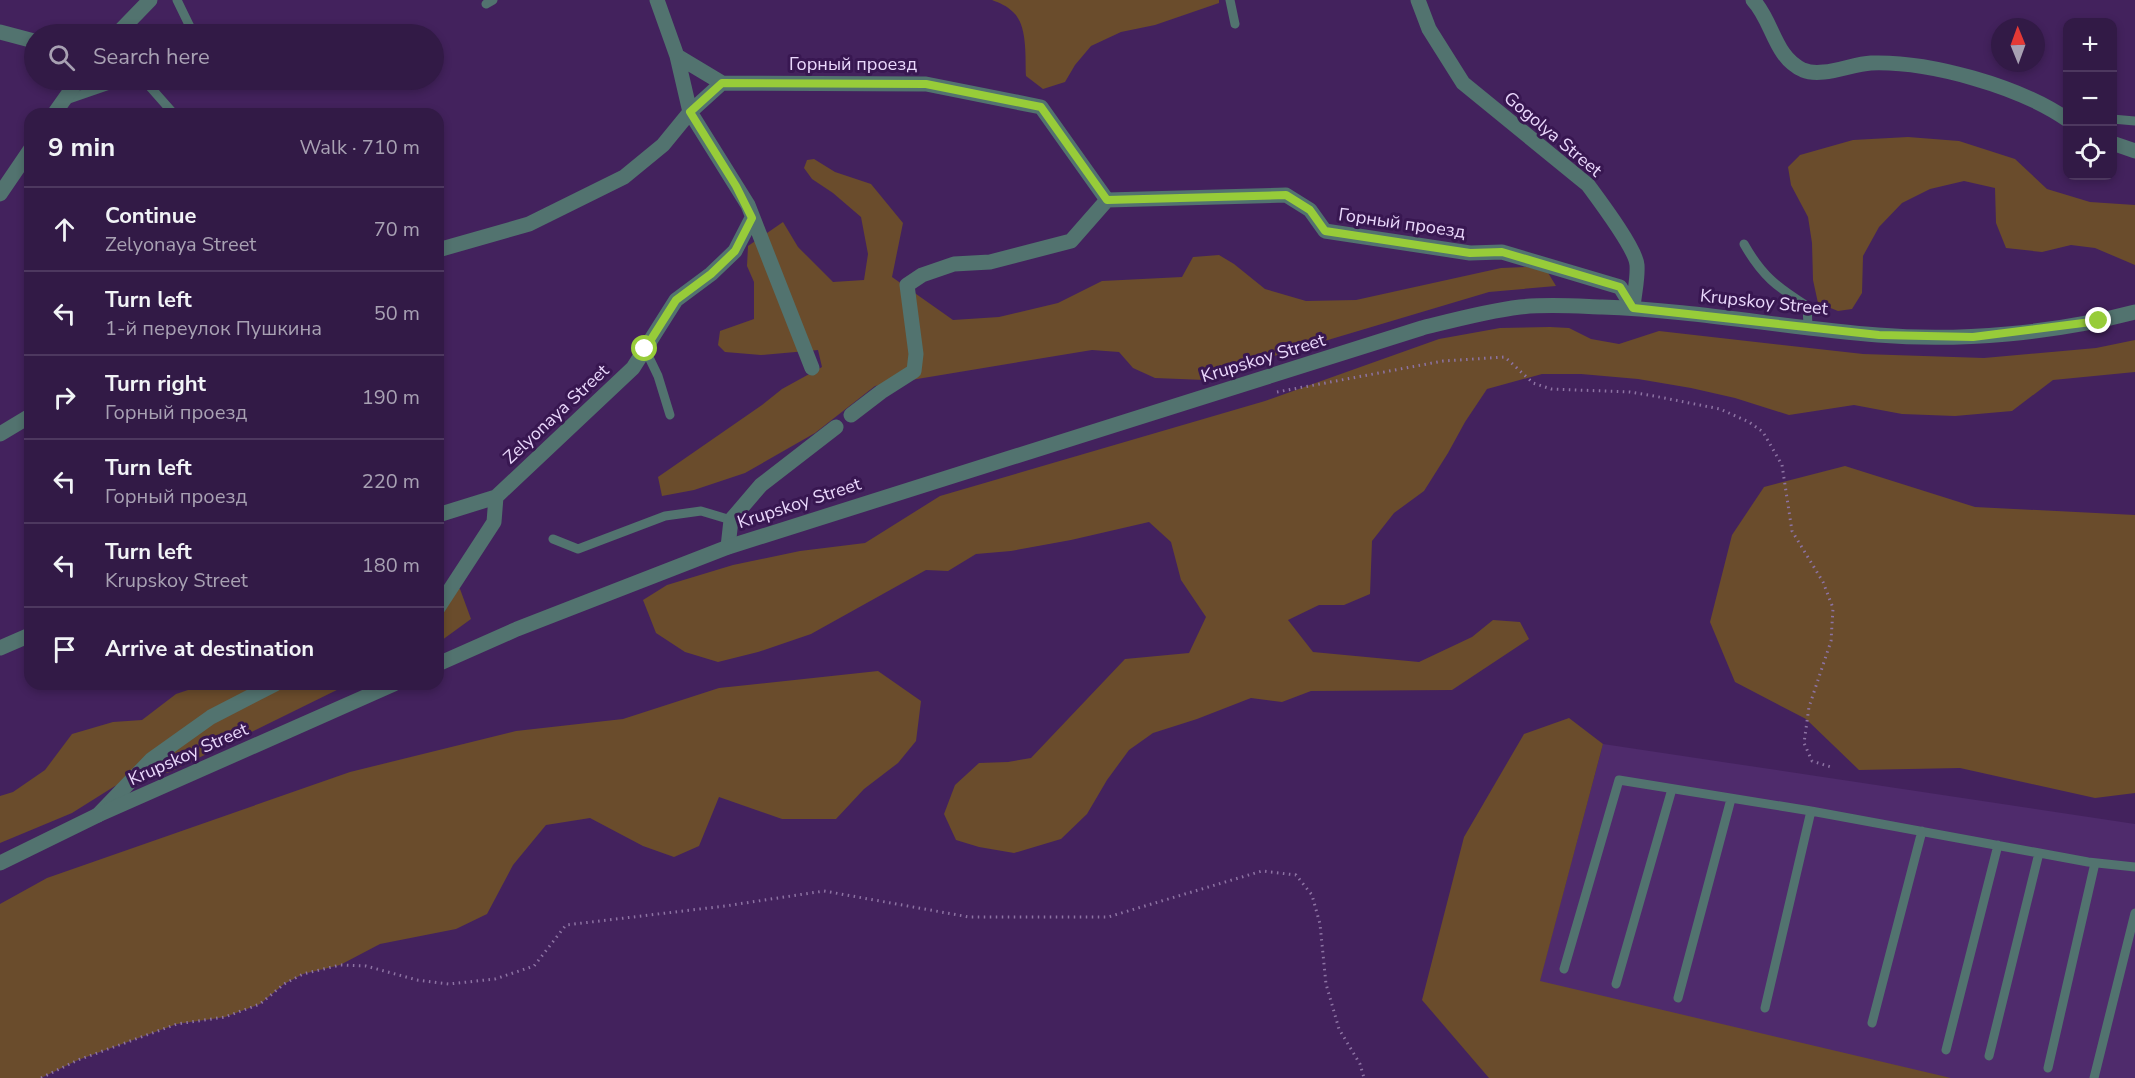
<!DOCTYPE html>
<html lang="en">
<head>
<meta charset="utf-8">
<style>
  :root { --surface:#321a46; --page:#3a234d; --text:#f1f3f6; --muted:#a8a1b3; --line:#4d385f }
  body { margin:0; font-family:"Nunito Sans",sans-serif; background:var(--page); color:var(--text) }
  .controls { position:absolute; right:18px; top:18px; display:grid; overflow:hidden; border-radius:12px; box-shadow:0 3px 9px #0003 }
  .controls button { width:54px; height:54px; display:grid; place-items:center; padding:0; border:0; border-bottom:2px solid var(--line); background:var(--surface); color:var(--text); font:30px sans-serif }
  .compass { position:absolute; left:1991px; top:18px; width:54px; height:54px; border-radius:50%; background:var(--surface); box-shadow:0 3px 9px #0003; rotate:359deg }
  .stop { position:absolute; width:18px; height:18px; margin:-14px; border:4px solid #97cc39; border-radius:50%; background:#fff }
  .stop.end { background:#97cc39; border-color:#fff; box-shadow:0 2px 6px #0008 }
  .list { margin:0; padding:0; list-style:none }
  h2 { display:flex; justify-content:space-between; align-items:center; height:78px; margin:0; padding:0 24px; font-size:26px }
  h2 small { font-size:20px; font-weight:400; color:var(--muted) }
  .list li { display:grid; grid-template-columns:39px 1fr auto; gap:18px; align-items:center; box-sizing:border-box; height:84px; padding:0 24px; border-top:2px solid var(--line) }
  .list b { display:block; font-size:22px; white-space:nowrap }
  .list p { margin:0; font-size:20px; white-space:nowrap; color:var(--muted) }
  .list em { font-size:20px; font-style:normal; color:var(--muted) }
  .icon { flex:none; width:33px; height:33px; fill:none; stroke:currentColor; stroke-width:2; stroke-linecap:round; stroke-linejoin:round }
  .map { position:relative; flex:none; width:2135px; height:1078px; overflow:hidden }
  .search { position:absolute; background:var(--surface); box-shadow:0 3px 9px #0003; left:24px; top:24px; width:420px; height:66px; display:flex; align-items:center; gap:15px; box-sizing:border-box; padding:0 21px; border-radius:33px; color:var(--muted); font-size:22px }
  .panel { position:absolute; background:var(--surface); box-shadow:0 3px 9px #0003; left:24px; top:108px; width:420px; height:582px; border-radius:18px }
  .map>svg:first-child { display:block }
</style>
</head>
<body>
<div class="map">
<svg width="2135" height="1078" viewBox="0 0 2135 1078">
  <rect width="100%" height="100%" fill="#43225d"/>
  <path fill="#4f2b6c" d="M 1603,744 L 2135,824 L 2135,1078 L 1949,1078 L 1539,983 Z"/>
  <path fill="#6a4c2c" d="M 992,0 L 1219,0 L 1219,3 L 1155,25 L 1121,32 L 1091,46 L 1075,65 L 1065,82 L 1043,89 L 1026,76 C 1025,58 1028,25 1013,12 C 1007,6 1000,3 992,0 Z
    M 1908,137 L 1959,141 L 2015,159 L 2047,189 L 2090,202 L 2135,205 L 2135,265 L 2095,248 L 2071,245 L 2042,252 L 2006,248 L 1996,223 L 1995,188 L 1964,181 L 1930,189 L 1902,203 L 1879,227 L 1863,256 L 1862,293 L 1852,309 L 1838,311 L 1818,303 L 1813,280 L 1812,243 L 1808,217 L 1791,185 L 1788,167 L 1800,155 L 1853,140 Z
    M 814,159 L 835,172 L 871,184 L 903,223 L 892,277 L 953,320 L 999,317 L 1058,303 L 1102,281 L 1182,277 L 1193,257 L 1219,255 L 1234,264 L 1265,289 L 1306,301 L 1356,300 L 1501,268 L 1527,267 L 1547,271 L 1556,286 L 1489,292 L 1247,364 L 1205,380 L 1155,378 L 1133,368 L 1119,352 L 1092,350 L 875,386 L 815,433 L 745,473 L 694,490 L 662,496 L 658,477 L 762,405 L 782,389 L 822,367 L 818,350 L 761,355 L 725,352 L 718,345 L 720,331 L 754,319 L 754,282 L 747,266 L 748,246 L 783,222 L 798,247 L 833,282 L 864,280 L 868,254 L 861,217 L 833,193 L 812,179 L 804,168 L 807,160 Z
    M 1550,327 L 1569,328 L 1591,339 L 1619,344 L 1659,331 L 1863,354 L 1984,358 L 2096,348 L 2135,340 L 2135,372 L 2053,380 L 2012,411 L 1955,416 L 1902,414 L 1854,405 L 1789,415 L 1735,398 L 1691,388 L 1638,379 L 1581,374 L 1542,374 L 1487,389 L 1465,422 L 1448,453 L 1424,491 L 1394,513 L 1372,541 L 1370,594 L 1344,605 L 1319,605 L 1288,620 L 1313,652 L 1419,662 L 1472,637 L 1493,620 L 1520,622 L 1529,639 L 1452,690 L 1311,691 L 1282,702 L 1251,698 L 1197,719 L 1153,733 L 1129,750 L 1107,780 L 1087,814 L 1061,839 L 1014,853 L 979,847 L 956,840 L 944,814 L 955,785 L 979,763 L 1008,762 L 1031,758 L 1125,659 L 1189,653 L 1206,617 L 1181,580 L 1171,542 L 1149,522 L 1071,540 L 1011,551 L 976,554 L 948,571 L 926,570 L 811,634 L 758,652 L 718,662 L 685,652 L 656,633 L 643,600 L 667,585 L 733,565 L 800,551 L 865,543 L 940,496 L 1265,401 L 1439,339 L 1500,328 Z
    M 1845,466 L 1975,507 L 2135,515 L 2135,793 L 2095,798 L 1960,768 L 1859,770 L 1806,719 L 1735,682 L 1710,622 L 1732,535 L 1764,487 Z
    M 438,584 L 460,589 L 471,619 L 438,643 Z
    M 878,671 L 921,701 L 916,741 L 898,763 L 864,789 L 836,819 L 782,819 L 719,797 L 699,846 L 674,857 L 643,846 L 590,818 L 546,825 L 513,865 L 487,914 L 456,929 L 380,944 L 340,965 L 303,974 L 284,984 L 260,1004 L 225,1017 L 177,1024 L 78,1060 L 41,1078 L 0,1078 L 0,904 L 47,878 L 350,772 L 516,731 L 623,719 L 719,688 Z
    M 206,684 L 349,684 L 170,772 L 115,786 L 72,813 L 0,843 L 0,796 L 13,792 L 45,770 L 72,734 L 113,722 L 142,720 L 176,694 Z
    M 1569,718 L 1603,744 L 1540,981 L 1951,1078 L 1489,1078 L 1422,1000 L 1464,837 L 1524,734 Z"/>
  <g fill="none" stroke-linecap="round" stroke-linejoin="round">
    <path stroke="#8d73a3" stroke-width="3" stroke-dasharray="1.5 4.5" stroke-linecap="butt" d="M 1277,392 L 1443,361 L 1505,357 L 1533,383 L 1551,389 L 1630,392 L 1654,396 L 1720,409 L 1749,422 L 1763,432 L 1782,465 L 1792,531 L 1823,582 L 1833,608 L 1831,641 L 1809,707 L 1804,743 L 1812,761 L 1834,768
      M 41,1078 L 78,1060 L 177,1024 L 225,1017 L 260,1004 L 284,984 L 303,974 L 340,965 L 366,966 L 417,980 L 449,984 L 495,979 L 534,966 L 566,925 L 725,906 L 824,891 L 969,917 L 1108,917 L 1262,871 L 1296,875 L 1312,895 L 1320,924 L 1326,984 L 1339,1029 L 1360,1064 L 1364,1078"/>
    <path stroke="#52736f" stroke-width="9" d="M 177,0 L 193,33
      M 1230,0 L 1235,24
      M 486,4 L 493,0
      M 144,80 L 174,114
      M 66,100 L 124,80
      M 2112,119 L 2135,121
      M 1744,244 C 1762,276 1777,287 1807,306 L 1808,326
      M 645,349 L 658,376 L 670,415
      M 553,539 L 578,549 L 665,516 L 701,511 L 731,520
      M 1564,969 L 1619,780 L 1811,811 L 2088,862 L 2135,867
      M 1616,984 L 1672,789
      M 1678,998 L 1731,799
      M 1765,1008 L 1811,811
      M 1872,1023 L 1922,831
      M 1946,1050 L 1998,845
      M 1989,1056 L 2039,853
      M 2048,1068 L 2095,863
      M 2094,1078 L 2135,913"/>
    <path stroke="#52736f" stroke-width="15" d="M 657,0 L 677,56 L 690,112 L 748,205 L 812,368
      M 1418,0 L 1429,29 L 1463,83 L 1588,185 C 1599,200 1636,249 1637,265 C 1638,279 1634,294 1633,308
      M 1753,0 C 1773,21 1774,57 1803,70 C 1822,78 1851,64 1871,63 C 1929,61 2019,86 2068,120
      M 0,32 L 34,41
      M 677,56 L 722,83
      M 2112,143 L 2135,151
      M 438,250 L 529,224 L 624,177 L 663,145 L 690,112 L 722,83 L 926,84 L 1041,107 L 1107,200 L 1286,195 L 1310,210 L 1325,231 L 1470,253 L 1502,252 L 1620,287 L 1633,308
      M 851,415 L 881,392 L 914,371 L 916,354 L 907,285 L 922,275 L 954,264 L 990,262 L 1071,241 L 1107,200
      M 0,434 L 30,416
      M 438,515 L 496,497
      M 728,547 L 731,520 L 761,485 L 836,427
      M 438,608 L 494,522 L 496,497 L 633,368 L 676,300 L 711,274 L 735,251 L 752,218
      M 0,648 L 30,635
      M 98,815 L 152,759 L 211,717 L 275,684"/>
    <path stroke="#52736f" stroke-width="15" d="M 117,34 L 150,0
      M 54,114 L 78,80
      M 0,194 L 30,150
      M 438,664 L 517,629 L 728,547 L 1422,328 C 1454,320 1487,311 1520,307 C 1547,304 1575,306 1602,307 C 1694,310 1786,328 1878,335 C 1961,342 2055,333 2135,312
      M 0,863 L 98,815 L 394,684"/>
  </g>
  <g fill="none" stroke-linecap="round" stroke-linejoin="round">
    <path stroke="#97cc39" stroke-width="8" d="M 645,349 L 676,300 L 711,274 L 735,251 L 752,218 L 736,186 L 690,112 L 722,83 L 926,84 L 1041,107 L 1107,200 L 1286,195 L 1310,210 L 1325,231 L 1470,253 L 1502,252 L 1620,287 L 1633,308 L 1879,335 L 1973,337 L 2099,321"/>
  </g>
  <g text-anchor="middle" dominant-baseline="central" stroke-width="6" stroke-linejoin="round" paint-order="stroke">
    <g font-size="18" fill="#ead8fc" stroke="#381751">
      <text x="853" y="64">Горный проезд</text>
      <text transform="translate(1553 134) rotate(40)">Gogolya Street</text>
      <text transform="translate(1402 223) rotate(8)">Горный проезд</text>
      <text transform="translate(1764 302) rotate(6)">Krupskoy Street</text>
      <text transform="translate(1263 358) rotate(-17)">Krupskoy Street</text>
      <text transform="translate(556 414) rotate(-43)">Zelyonaya Street</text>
      <text transform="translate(799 503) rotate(-18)">Krupskoy Street</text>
      <text transform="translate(188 754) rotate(-24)">Krupskoy Street</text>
    </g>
  </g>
</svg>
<div class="controls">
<button>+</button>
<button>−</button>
<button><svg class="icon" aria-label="locate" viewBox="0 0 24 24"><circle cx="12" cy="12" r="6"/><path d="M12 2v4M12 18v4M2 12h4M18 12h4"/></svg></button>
</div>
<svg class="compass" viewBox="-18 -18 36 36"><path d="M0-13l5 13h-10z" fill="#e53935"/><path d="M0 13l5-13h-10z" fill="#a8a1b3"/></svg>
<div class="stop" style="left:645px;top:349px"></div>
<div class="stop end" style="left:2099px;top:321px"></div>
<div class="search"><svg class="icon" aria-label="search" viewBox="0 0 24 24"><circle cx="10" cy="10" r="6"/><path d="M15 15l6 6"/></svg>Search here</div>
<section class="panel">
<h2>9 min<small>Walk · 710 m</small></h2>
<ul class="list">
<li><svg class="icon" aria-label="ahead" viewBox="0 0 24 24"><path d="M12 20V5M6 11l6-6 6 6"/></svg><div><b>Continue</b><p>Zelyonaya Street</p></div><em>70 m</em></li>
<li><svg class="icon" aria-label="left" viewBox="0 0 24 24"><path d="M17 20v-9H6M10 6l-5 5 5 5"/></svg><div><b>Turn left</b><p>1-й переулок Пушкина</p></div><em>50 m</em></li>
<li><svg class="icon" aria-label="right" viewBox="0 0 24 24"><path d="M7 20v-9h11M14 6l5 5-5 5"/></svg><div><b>Turn right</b><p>Горный проезд</p></div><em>190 m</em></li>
<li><svg class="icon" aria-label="left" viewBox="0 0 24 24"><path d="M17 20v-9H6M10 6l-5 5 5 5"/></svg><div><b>Turn left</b><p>Горный проезд</p></div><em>220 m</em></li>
<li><svg class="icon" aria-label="left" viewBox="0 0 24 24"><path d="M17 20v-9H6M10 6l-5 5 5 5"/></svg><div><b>Turn left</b><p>Krupskoy Street</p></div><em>180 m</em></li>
<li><svg class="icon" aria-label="arrive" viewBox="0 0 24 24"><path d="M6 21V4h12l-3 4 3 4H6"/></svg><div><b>Arrive at destination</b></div></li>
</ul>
</section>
</div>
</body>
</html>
